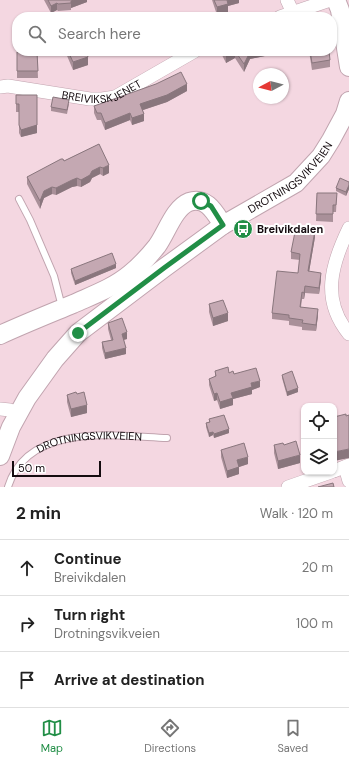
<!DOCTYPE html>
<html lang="en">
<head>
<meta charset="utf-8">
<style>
  :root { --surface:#fff; --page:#f6f6f6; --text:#222; --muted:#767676; --line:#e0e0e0; --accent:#218e46 }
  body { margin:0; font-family:"DM Sans",sans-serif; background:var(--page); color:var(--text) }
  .controls { position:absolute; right:12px; bottom:12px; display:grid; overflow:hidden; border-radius:8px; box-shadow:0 1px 3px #0004 }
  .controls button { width:36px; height:36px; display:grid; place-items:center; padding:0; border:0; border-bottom:1px solid var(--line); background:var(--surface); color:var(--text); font:20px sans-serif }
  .compass { position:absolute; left:253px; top:68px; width:36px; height:36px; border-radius:50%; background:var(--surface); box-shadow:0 1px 3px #0004; rotate:263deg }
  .scale { position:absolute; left:12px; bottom:10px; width:89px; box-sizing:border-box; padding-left:4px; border:2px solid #140b0f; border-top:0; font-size:11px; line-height:14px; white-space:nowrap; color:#140b0f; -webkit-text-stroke:3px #fff; paint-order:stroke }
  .stop { position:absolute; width:12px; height:12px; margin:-9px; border:3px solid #218e46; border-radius:50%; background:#fff }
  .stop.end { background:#218e46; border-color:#fff; box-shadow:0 1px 4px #0008 }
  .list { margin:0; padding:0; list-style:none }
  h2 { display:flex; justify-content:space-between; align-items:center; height:52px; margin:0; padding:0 16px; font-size:17px }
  h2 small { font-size:13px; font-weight:400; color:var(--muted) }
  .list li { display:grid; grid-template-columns:26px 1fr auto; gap:12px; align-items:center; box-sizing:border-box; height:56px; padding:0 16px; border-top:1px solid var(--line) }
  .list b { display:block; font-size:15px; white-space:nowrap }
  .list p { margin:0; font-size:13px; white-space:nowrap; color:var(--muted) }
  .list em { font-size:13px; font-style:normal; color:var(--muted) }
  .icon { flex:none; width:22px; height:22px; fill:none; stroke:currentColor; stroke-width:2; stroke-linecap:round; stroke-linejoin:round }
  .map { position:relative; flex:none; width:349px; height:487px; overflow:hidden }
  .search { position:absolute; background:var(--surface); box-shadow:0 1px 3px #0004; left:12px; right:12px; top:12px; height:44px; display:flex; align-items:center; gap:10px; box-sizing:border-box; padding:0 14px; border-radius:16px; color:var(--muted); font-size:15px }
  .sheet { height:220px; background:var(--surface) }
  nav { display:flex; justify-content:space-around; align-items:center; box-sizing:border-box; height:56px; border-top:1px solid var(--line); background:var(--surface); font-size:11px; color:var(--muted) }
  nav a { display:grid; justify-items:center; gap:2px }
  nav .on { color:var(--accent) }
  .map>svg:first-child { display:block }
</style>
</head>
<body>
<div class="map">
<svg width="349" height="487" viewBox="0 0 349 487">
  <rect width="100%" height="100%" fill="#f4d7e1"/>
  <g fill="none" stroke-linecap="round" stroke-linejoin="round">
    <defs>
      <g id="lane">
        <path d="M 19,199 L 30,220 L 54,276 L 62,307"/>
        <path id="s1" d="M 8,487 C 28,422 115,436 167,438"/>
      </g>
      <g id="street">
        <path d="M 287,0 L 293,13"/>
        <path d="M 280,17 L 330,0"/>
        <path id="s2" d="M 0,87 L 8,86 L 90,99 L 102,99 L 115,97 L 195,51"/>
        <path d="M 349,228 C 331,265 321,300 349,334"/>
        <path d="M 0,409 L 10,410 L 18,413"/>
        <path d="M 345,467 L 349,481"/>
        <path d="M 334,471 L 349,465"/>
        <path d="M 288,487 L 331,472"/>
      </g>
      <g id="secondary">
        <path d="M 336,0 L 340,10 L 349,67"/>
        <path d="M 0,335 C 24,324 49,314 73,304 C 93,295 113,288 130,274 C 140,266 149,256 157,246 C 167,232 174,208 189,202 C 207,196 215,213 223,225"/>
        <path id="s3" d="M 0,456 L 11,427 L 27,398 L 55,359 L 78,333 L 164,268 L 223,225 L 296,183 L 321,156 L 331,140 L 345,114 L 349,101"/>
      </g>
    </defs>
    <use href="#lane" stroke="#c1a4af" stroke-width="8"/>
    <use href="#street" stroke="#c1a4af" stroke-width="14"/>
    <use href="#secondary" stroke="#c1a4af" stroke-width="20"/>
    <use href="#lane" stroke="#fff" stroke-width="6"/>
    <use href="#street" stroke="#fff" stroke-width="13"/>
    <use href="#secondary" stroke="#fff" stroke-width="18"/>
  </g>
  <path fill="#a99099" d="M 44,0 L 87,0 L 87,2 L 71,8 L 71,10 L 58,11 L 57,10 L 51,13 Z
    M 212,0 L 239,0 L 239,3 L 228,6 L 228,12 L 217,15 Z
    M 17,17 L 17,33 L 16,25 L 16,18 Z
    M 65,51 L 89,51 L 86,52 L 88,65 L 73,70 Z
    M 220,51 L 289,51 L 250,59 L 244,72 L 235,58 L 226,63 Z
    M 309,51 L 329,51 L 330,60 L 330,67 L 312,70 Z
    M 17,52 L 37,52 L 38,78 L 17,78 Z
    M 187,91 L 167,102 L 143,110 L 144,121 L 132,125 L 130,120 L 105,130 L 101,120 L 97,120 L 94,113 L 94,106 Z
    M 16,95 L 37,133 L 21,137 L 19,133 L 19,112 L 16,112 Z
    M 69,104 L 67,114 L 51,111 L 51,107 Z
    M 99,144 L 109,173 L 103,176 L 100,174 L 92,178 L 90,182 L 81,187 L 77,186 L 72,187 L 56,195 L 52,194 L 44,198 L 40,209 L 27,184 L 27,177 L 64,161 Z
    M 349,182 L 349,189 L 346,196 L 336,191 L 336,188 Z
    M 317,193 L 337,193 L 336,212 L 333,212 L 333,222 L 316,221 Z
    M 315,237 L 309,272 L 321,279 L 319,294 L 305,293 L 304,299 L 302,299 L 301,307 L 318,315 L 316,331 L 302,330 L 302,327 L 289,325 L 289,321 L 272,319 L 272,313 L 298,273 L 300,260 L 291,259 L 291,252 Z
    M 116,268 L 75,285 L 71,273 L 71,269 Z
    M 209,304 L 228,321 L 213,326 L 209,312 Z
    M 108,323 L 127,339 L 124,340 L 126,354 L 105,359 L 102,348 L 102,342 L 111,340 L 108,329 Z
    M 215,371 L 229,373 L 234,374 L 260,387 L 252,390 L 252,394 L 233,399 L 233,405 L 220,409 L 217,400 L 214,401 L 209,385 L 209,379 L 215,377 Z
    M 282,375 L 298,392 L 287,396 L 282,378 Z
    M 77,394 L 87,413 L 71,417 L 67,402 L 67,395 Z
    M 209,419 L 229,433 L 214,438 L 213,435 L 209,437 L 206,427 L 206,423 L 209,422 Z
    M 274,445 L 284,445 L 300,463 L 278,469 L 274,453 Z
    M 221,450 L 248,464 L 239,467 L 239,474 L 227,478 L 221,457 Z"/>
  <path fill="#89767d" d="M 74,0 L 87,0 L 87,2 L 71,8 L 71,10 L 71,1 Z
    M 226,0 L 239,0 L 239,3 L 228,6 L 228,12 L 217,15 L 217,7 Z
    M 57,3 L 57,10 L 51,13 L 51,6 Z
    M 146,51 L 153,51 L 146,55 Z
    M 235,51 L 235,58 L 226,63 L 226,55 Z
    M 254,51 L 289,51 L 250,59 L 244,72 L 244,64 L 250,52 Z
    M 88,57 L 88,65 L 73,70 L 73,62 Z
    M 187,84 L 187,91 L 167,102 L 140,111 L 140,104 Z
    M 37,103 L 37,133 L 21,137 L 21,130 Z
    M 130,113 L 130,120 L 105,130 L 105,123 Z
    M 144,114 L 144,121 L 132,125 L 132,118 Z
    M 109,165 L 109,173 L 103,176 L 103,168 Z
    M 100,167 L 100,174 L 92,178 L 90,182 L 81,187 L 81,180 L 92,171 Z
    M 77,178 L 77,186 L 72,187 L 56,195 L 56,188 L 72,180 Z
    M 349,185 L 349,189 L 346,196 L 346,192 Z
    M 52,187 L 52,194 L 44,198 L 40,209 L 40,201 L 44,191 Z
    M 315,230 L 315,237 L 308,278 L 308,271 Z
    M 116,264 L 116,268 L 75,285 L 75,281 Z
    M 321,273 L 321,279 L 319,294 L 319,288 Z
    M 305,286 L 305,293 L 304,299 L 304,293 Z
    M 318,309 L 318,315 L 316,331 L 316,325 Z
    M 228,313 L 228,321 L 213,326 L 213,318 Z
    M 127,332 L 127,339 L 122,340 L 122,334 Z
    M 126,348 L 126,354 L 105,359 L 105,353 Z
    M 260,381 L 260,387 L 252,390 L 252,394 L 233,399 L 233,405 L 220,409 L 220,402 L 231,393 L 251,383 Z
    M 298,388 L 298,392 L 287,396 L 287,392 Z
    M 217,393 L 217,400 L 214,401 L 214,394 Z
    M 87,405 L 87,413 L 71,417 L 71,409 Z
    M 229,429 L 229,433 L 214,438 L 214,434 Z
    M 213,432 L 213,435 L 209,437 L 209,433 Z
    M 349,449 L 349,458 L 334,461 L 334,452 Z
    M 300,455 L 300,463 L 278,469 L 278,461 Z
    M 248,457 L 248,464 L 239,467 L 239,474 L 227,478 L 227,471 L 237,460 Z"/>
  <path fill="#c4a8b2" stroke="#89767d" d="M 48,0 L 74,0 L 71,1 L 71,3 L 58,4 L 57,3 L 51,6 Z
    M 214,0 L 227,0 L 228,4 L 217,7 Z
    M 37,14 L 37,17 L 19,17 Z
    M 68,51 L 86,51 L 88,57 L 73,62 Z
    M 224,51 L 234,51 L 226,55 Z
    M 235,51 L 254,51 L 250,52 L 244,64 Z
    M 310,51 L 329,51 L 330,60 L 312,63 Z
    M 17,52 L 37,52 L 38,71 L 17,71 Z
    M 181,72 L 187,84 L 167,95 L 140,104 L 144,114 L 132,118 L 130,113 L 105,123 L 101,113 L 97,113 L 94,106 L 156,84 Z
    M 16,95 L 37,95 L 37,125 L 21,130 L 19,125 L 19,104 L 16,104 Z
    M 53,97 L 69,100 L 67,110 L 51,107 Z
    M 99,144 L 109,165 L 103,168 L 100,167 L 92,171 L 90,175 L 81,180 L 77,178 L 72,180 L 56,188 L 52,187 L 44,191 L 40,201 L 27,177 L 61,159 L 63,159 L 64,161 Z
    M 340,178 L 349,182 L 349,185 L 346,192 L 336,188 Z
    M 317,193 L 337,193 L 336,205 L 333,205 L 333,214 L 316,214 Z
    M 296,227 L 315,230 L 308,271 L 321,273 L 319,288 L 305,286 L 304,293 L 302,292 L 300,307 L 318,309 L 316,325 L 302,323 L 303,320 L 289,318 L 289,315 L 272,313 L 277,271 L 298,273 L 300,254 L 291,252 Z
    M 112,253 L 116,264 L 75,281 L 71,269 Z
    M 223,300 L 228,313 L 213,318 L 209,304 Z
    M 122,318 L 127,332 L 122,334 L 126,348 L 105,353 L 102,342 L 113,340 L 108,323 Z
    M 228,367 L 229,373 L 233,371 L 234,374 L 256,368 L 260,381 L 251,383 L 252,387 L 231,393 L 233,398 L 220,402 L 217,393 L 214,394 L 209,379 L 216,376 L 215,371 Z
    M 292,371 L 298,388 L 287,392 L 282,375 Z
    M 76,392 L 77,394 L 84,392 L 87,405 L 71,409 L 67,395 Z
    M 346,414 L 346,416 L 349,415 L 349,449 L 334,452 L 334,417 Z
    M 224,415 L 229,429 L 214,434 L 213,432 L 209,433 L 206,423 L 210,422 L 209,419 Z
    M 296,441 L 300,455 L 278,461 L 274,445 L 283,443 L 284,445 Z
    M 244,443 L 248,457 L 237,460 L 239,467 L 227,471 L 221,450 Z
    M 333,483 L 334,487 L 318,487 Z"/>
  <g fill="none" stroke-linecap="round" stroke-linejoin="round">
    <path stroke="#218e46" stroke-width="5" d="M 78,333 L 164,268 L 223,225 L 211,206 L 201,201"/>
  </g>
  <defs>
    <symbol id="bus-disc" viewBox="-11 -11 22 22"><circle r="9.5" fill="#218e46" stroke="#fff"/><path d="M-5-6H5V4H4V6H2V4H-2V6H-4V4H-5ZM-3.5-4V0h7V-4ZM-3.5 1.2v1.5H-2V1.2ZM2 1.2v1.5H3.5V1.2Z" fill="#fff"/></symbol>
  </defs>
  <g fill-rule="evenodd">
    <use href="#bus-disc" x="232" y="218" width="22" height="22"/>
  </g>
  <g text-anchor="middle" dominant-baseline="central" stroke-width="4" stroke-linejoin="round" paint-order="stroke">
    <g font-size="11" fill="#140b0f" stroke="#fff">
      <text stroke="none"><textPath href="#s2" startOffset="104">BREIVIKSKJENET</textPath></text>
      <text stroke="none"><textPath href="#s3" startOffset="411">DROTNINGSVIKVEIEN</textPath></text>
      <text stroke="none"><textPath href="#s1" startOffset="102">DROTNINGSVIKVEIEN</textPath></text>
    </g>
    <g font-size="11" font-weight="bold" fill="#140b0f" stroke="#fff" text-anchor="start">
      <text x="257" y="229">Breivikdalen</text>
    </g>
  </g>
</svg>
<div class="controls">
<button><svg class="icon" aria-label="locate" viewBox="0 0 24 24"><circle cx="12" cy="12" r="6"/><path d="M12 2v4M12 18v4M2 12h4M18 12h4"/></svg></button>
<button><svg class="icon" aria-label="layers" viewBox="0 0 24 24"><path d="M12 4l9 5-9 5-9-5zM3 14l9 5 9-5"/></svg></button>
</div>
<svg class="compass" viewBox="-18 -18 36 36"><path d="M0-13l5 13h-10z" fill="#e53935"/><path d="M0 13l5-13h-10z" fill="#767676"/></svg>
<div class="scale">50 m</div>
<div class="stop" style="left:201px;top:201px"></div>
<div class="stop end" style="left:78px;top:333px"></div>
<div class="search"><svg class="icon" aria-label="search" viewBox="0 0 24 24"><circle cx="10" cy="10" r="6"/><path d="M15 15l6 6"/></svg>Search here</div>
</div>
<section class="sheet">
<h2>2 min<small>Walk · 120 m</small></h2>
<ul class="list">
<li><svg class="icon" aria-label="ahead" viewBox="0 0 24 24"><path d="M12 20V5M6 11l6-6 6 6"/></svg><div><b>Continue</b><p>Breivikdalen</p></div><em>20 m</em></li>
<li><svg class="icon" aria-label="right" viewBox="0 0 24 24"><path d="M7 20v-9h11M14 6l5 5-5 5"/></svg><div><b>Turn right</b><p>Drotningsvikveien</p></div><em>100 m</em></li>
<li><svg class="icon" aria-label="arrive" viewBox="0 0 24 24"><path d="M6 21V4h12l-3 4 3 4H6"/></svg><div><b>Arrive at destination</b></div></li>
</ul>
</section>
<nav>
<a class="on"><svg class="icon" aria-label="map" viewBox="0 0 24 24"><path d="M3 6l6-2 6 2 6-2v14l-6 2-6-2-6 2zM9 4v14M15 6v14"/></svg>Map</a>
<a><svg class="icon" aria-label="directions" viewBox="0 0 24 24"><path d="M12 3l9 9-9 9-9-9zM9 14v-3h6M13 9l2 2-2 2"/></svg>Directions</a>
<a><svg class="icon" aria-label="saved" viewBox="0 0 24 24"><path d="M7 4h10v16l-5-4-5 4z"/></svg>Saved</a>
</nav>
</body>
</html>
